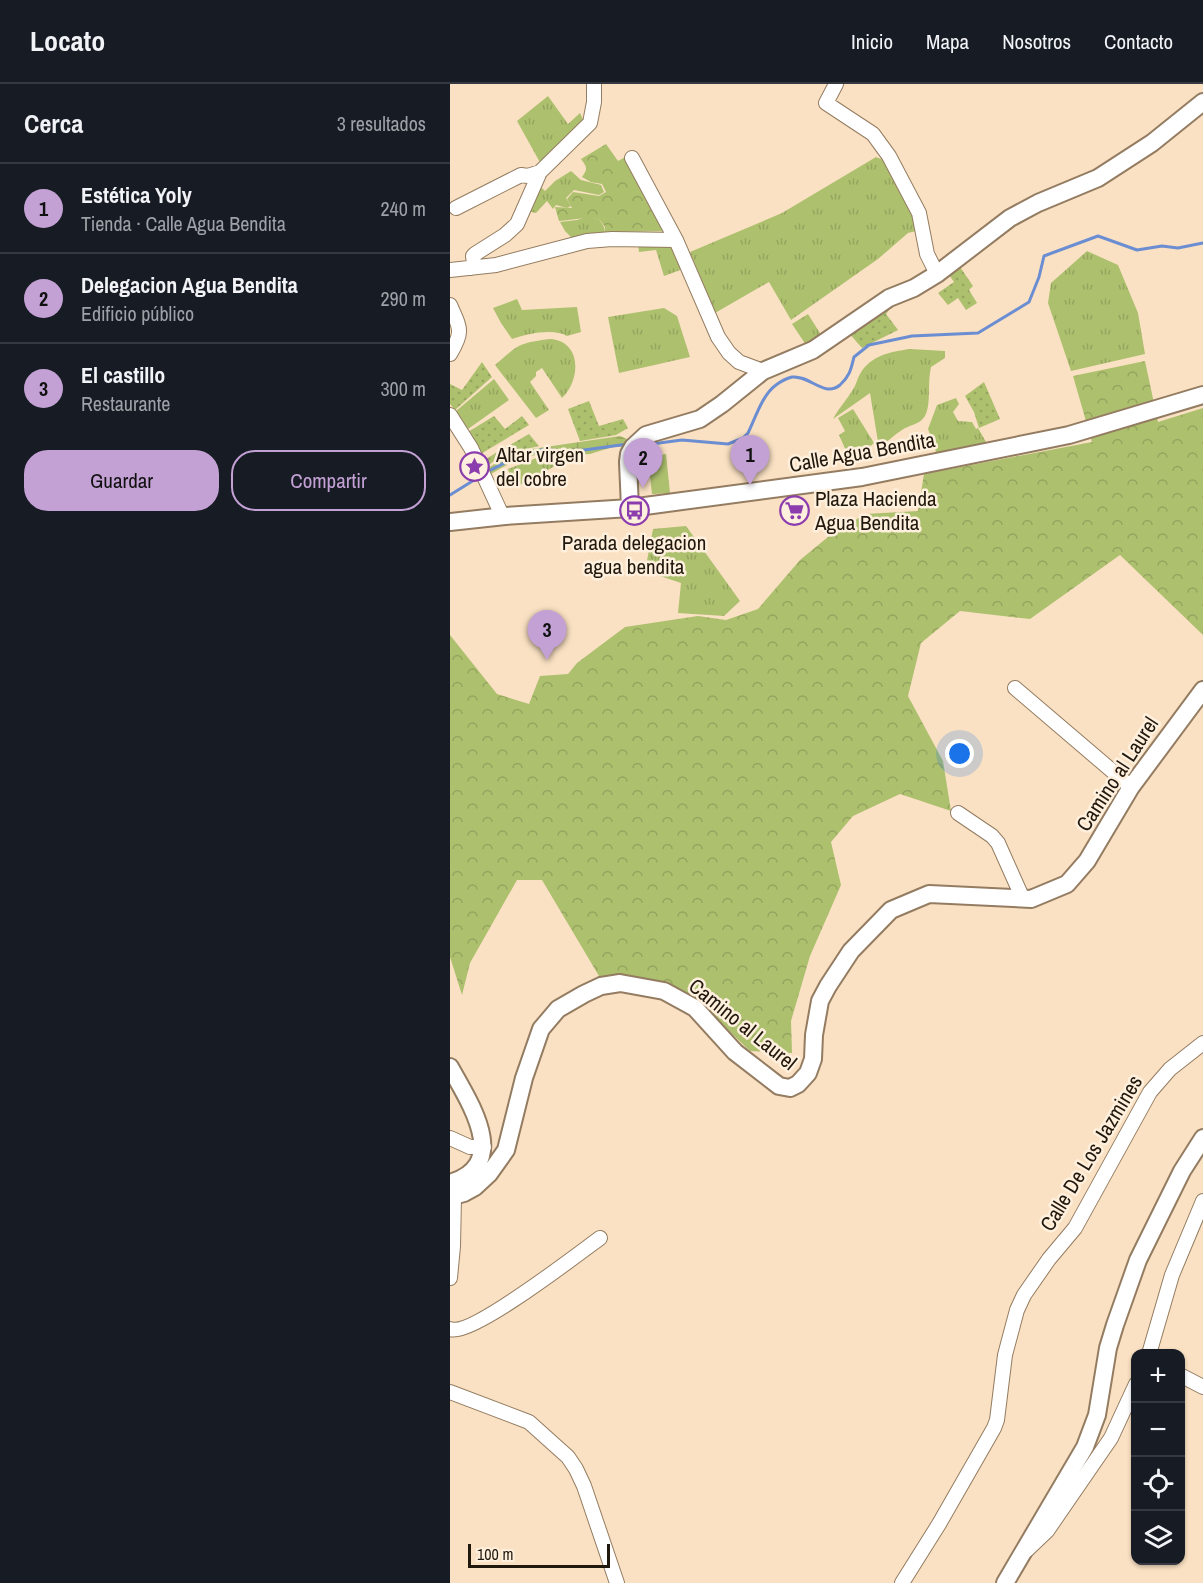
<!DOCTYPE html>
<html lang="es">
<head>
<meta charset="utf-8">
<style>
  :root { --surface:#171b24; --page:#242831; --text:#f1f3f6; --muted:#9ea1a6; --line:#363941; --accent:#c3a1d5 }
  body { margin:0; font-family:"Archivo Narrow",sans-serif; background:var(--page); color:var(--text) }
  .controls { position:absolute; right:18px; bottom:18px; display:grid; overflow:hidden; border-radius:12px; box-shadow:0 2px 4px #0004 }
  .controls button { width:54px; height:54px; display:grid; place-items:center; padding:0; border:0; border-bottom:2px solid var(--line); background:var(--surface); color:var(--text); font:30px sans-serif }
  .scale { position:absolute; left:18px; bottom:15px; width:142px; box-sizing:border-box; padding-left:6px; border:3px solid #21180d; border-top:0; font-size:16px; line-height:21px; white-space:nowrap; color:#21180d; -webkit-text-stroke:4px #fff0de; paint-order:stroke }
  .you { position:absolute; left:510px; top:670px; width:21px; height:21px; margin:-15px; border:4px solid #fff; border-radius:50%; background:#1a73e8; box-shadow:0 0 0 9px #1a73e833 }
  .badge { display:grid; place-items:center; width:39px; height:39px; border-radius:50%; background:var(--accent); color:#111; font-size:20px; font-weight:700 }
  .pin { position:absolute; translate:-50% -50px; filter:drop-shadow(0 2px 3px #0008) }
  .pin::after { content:''; position:absolute; top:32px; width:21px; height:18px; background:inherit; clip-path:polygon(0 0,100% 0,50% 100%) }
  .list { margin:0; padding:0; list-style:none }
  h2 { display:flex; justify-content:space-between; align-items:center; height:78px; margin:0; padding:0 24px; font-size:26px }
  h2 small { font-size:20px; font-weight:400; color:var(--muted) }
  .list li { display:grid; grid-template-columns:39px 1fr auto; gap:18px; align-items:center; box-sizing:border-box; height:90px; padding:0 24px; border-top:2px solid var(--line) }
  .list b { display:block; font-size:22px; white-space:nowrap }
  .list p { margin:0; font-size:20px; white-space:nowrap; color:var(--muted) }
  .list em { font-size:20px; font-style:normal; color:var(--muted) }
  .actions { display:flex; gap:12px; padding:18px 24px }
  .actions a { flex:1; padding:14px 0; border:2px solid var(--accent); border-radius:24px; text-align:center; font-size:21px; color:var(--accent) }
  .actions .main { background:var(--accent); color:#111 }
  .icon { flex:none; width:33px; height:33px; fill:none; stroke:currentColor; stroke-width:2; stroke-linecap:round; stroke-linejoin:round }
  .map { position:relative; flex:none; width:753px; height:1499px; overflow:hidden }
  header { display:flex; align-items:center; gap:36px; box-sizing:border-box; height:84px; padding:0 30px; background:var(--surface); border-bottom:2px solid var(--line) }
  header strong { font-size:28px }
  nav { display:flex; gap:33px; margin-inline-start:auto; font-size:21px }
  main { display:flex }
  aside { flex:1; background:var(--surface) }
  .map>svg:first-child { display:block }
</style>
</head>
<body>
<header>
<strong>Locato</strong>
<nav><a>Inicio</a><a>Mapa</a><a>Nosotros</a><a>Contacto</a></nav>
</header>
<main>
<aside>
<h2>Cerca<small>3 resultados</small></h2>
<ul class="list">
<li><span class="badge">1</span><div><b>Estética Yoly</b><p>Tienda · Calle Agua Bendita</p></div><em>240 m</em></li>
<li><span class="badge">2</span><div><b>Delegacion Agua Bendita</b><p>Edificio público</p></div><em>290 m</em></li>
<li><span class="badge">3</span><div><b>El castillo</b><p>Restaurante</p></div><em>300 m</em></li>
</ul>
<div class="actions"><a class="main">Guardar</a><a>Compartir</a></div>
</aside>
<div class="map">
<svg width="753" height="1499" viewBox="0 0 753 1499">
  <defs>
    <pattern id="grass-tufts" width="24" height="20" patternUnits="userSpaceOnUse" patternTransform="scale(1.5)"><rect width="24" height="20" fill="#adc06e"/><path d="M3 7l-1-3M5 7V3M7 7l1-3M15 17l-1-3M17 17v-4M19 17l1-3" fill="none" stroke="#95a45e"/></pattern>
    <pattern id="forest-crowns" width="20" height="18" patternUnits="userSpaceOnUse" patternTransform="scale(1.5)"><rect width="20" height="18" fill="#adc06e"/><path d="M2 6a3 3 0 1 1 6 0M12 15a3 3 0 1 1 6 0" fill="none" stroke="#95a45e"/></pattern>
    <pattern id="wetland-marsh" width="20" height="14" patternUnits="userSpaceOnUse" patternTransform="scale(1.5)"><rect width="20" height="14" fill="#adc06e"/><path d="M1 5h8M5 5V1M11 12h8M15 12V8" fill="none" stroke="#95a45e"/></pattern>
    <pattern id="garden-dots" width="8" height="8" patternUnits="userSpaceOnUse" patternTransform="scale(1.5)"><rect width="8" height="8" fill="#adc06e"/><path d="M2 2h.1M6 6h.1" fill="none" stroke="#95a45e" stroke-width="1.8" stroke-linecap="round"/></pattern>
  </defs>
  <rect width="100%" height="100%" fill="#fae1c3"/>
  <path fill="url(#grass-tufts)" d="M 98,12 L 118,40 L 130,29 L 135,40 L 92,82 L 67,37 Z
    M 426,73 L 436,77 L 454,104 L 470,146 L 458,149 L 428,175 L 341,236 L 319,198 L 265,229 L 240,168 L 332,129 Z
    M 121,87 L 131,96 L 151,101 L 154,108 L 149,111 L 124,106 L 116,114 L 121,122 L 117,124 L 106,121 L 103,125 L 97,117 L 86,129 L 77,127 L 90,102 L 95,107 L 105,97 Z
    M 136,133 L 149,135 L 154,143 L 154,149 L 122,154 L 115,147 L 110,138 L 127,136 Z
    M 188,160 L 220,162 L 233,185 L 214,192 L 206,166 L 189,168 Z
    M 637,167 L 668,181 L 688,229 L 695,270 L 621,287 L 598,219 L 601,199 Z
    M 67,215 L 72,226 L 127,223 L 131,248 L 117,252 C 103,244 77,250 62,255 L 51,239 L 43,224 Z
    M 214,224 L 227,232 L 240,273 L 169,289 L 158,233 Z
    M 358,230 L 373,254 L 358,264 L 342,240 Z
    M 100,255 C 132,257 131,296 112,314 L 92,284 L 86,288 L 86,292 L 80,298 L 99,326 L 86,334 L 45,281 C 69,260 69,259 100,255 Z
    M 460,265 L 495,267 L 495,274 L 481,283 C 478,297 480,308 478,322 C 475,341 465,338 452,346 C 444,351 437,358 429,364 L 420,309 L 383,335 C 389,324 395,318 402,307 C 406,302 407,295 410,290 C 421,271 440,268 460,265 Z
    M 44,295 L 59,316 L 18,345 L 6,327 Z
    M 506,314 L 509,320 L 503,328 L 508,337 L 522,338 L 526,345 L 528,344 L 536,358 L 487,371 L 478,345 L 487,321 Z
    M 403,325 L 424,359 L 401,378 L 389,351 L 395,347 L 388,334 Z
    M 216,370 L 220,409 L 202,410 L 200,392 L 192,392 L 192,397 L 185,397 L 184,381 L 190,380 L 192,374 Z
    M 89,373 L 99,374 L 105,382 L 64,404 L 58,385 Z
    M 236,442 L 290,517 L 274,532 L 228,529 L 231,499 L 195,487 L 203,445 Z"/>
  <path fill="url(#forest-crowns)" d="M 156,60 L 168,77 L 179,71 L 219,147 L 154,148 L 155,143 L 149,135 C 135,133 123,136 109,137 L 105,123 L 122,124 L 117,115 L 123,108 L 149,112 L 156,108 L 152,100 L 141,98 L 132,93 C 138,85 137,83 131,75 Z
    M 695,277 L 708,338 L 753,324 L 753,551 L 670,471 L 580,535 L 510,527 L 471,559 L 458,612 L 493,677 L 501,727 L 450,710 L 403,732 L 381,758 L 391,801 L 360,872 L 341,937 L 342,969 L 300,967 L 244,914 L 195,895 L 149,892 L 92,796 L 67,796 L 20,879 L 12,911 L 0,873 L 0,551 L 47,610 L 79,620 L 90,592 L 118,590 L 127,579 L 175,543 L 248,532 L 276,536 L 308,525 L 350,476 L 378,453 L 415,430 L 468,427 L 474,390 L 642,358 L 623,292 Z"/>
  <path fill="url(#wetland-marsh)" d="M 170,352 L 179,356 L 174,363 L 166,362 L 140,370 L 124,371 L 123,375 L 106,379 C 89,359 56,382 39,391 L 35,386 L 57,372 L 75,366 Z"/>
  <path fill="url(#garden-dots)" d="M 508,180 L 523,202 L 519,206 L 527,219 L 516,226 L 508,214 L 498,221 L 488,209 L 504,198 L 497,188 Z
    M 437,222 L 439,226 L 436,230 L 448,246 L 412,264 L 398,248 Z
    M 32,278 L 42,293 L 5,326 L 0,320 L 0,300 L 12,306 Z
    M 534,298 L 550,335 L 529,344 L 524,328 L 515,312 Z
    M 139,317 L 149,342 L 173,335 L 178,344 L 166,351 L 130,357 L 118,325 Z
    M 44,332 L 55,345 L 72,332 L 79,341 L 29,371 L 18,348 Z
    M 79,350 L 89,362 L 56,370 L 35,383 L 32,377 Z"/>
  <g fill="none" stroke-linecap="round" stroke-linejoin="round">
    <path stroke="#6b8dd2" stroke-width="3" d="M 194,361 L 232,356 L 278,360 L 293,354 L 298,349 C 305,335 312,311 326,301 C 330,298 338,294 342,293 C 360,291 374,314 390,301 C 400,292 401,285 404,273 L 419,261 L 462,252 L 528,249 L 579,218 L 589,193 L 594,172 L 648,152 L 687,166 L 712,162 L 728,164 L 753,159
      M 37,388 L 62,375 L 91,366 L 127,367 L 178,360
      M 0,411 L 29,393"/>
    <defs>
      <path id="minor" d="M 386,0 L 376,19 L 423,50 L 439,72 L 469,129 L 477,170 L 487,190
        M 182,74 L 226,156 L 268,253 L 279,269 L 289,278 L 313,287
        M 6,124 L 71,91 L 78,92 L 90,88
        M 21,184 L 24,180 L 23,172 L 25,170 L 55,151 L 67,140 L 90,88 L 140,39 L 144,18 L 144,0
        M 0,186 L 46,181 L 137,157 L 162,155 L 226,156
        M 0,221 C 10,244 14,247 0,270
        M 0,331 L 21,364 L 50,427
        M 565,604 L 681,703
        M 508,729 L 542,752 L 548,759 L 573,815
        M 0,1054 L 20,1063 L 34,1063
        M 0,1194 L 3,1162 L 4,1113
        M 0,1245 C 21,1253 128,1170 150,1154
        M 699,1270 L 722,1191 L 753,1117
        M 730,1291 L 753,1303
        M 0,1308 L 79,1338 L 118,1373 L 126,1385 L 134,1402 L 167,1499
        M 577,1466 L 597,1447 L 661,1354 L 686,1300
        M 452,1499 L 489,1440 L 544,1344 L 547,1336 L 555,1271 L 567,1226 L 574,1211 L 599,1175 L 625,1144 L 700,1008 L 720,985 L 753,959"/>
      <path id="major" d="M 180,424 L 178,378 L 179,370 L 183,363 L 196,351 L 250,335 L 272,320 L 313,287 L 363,266 L 439,214 L 464,204 L 487,190 L 560,134 L 588,119 L 648,94 L 702,59 L 753,18
        M 0,438 L 55,432 L 180,424 L 412,393 L 619,351 L 753,311
        M 0,983 C 19,1018 62,1080 0,1099
        M 0,1113 L 14,1109 L 25,1103 L 39,1090 L 56,1066 L 74,994 L 91,945 L 108,925 L 134,910 L 151,902 L 170,899 L 214,907 L 245,924 L 285,968 L 329,1002 L 340,1004 L 348,1000 L 358,989 L 363,975 L 364,951 L 370,917 L 378,902 L 401,867 L 441,826 L 479,810 L 581,815 L 617,800 L 637,777 L 681,703 L 753,606
        M 555,1499 L 635,1363 L 647,1331 L 658,1264 L 665,1241 L 688,1176 L 732,1087 L 753,1054"/>
    </defs>
    <use href="#minor" stroke="#937c61" stroke-width="16"/>
    <use href="#major" stroke="#937c61" stroke-width="20"/>
    <use href="#minor" stroke="#fff" stroke-width="14"/>
    <use href="#major" stroke="#fff" stroke-width="16"/>
  </g>
  <defs>
    <symbol id="sight-ring" viewBox="-11 -11 22 22"><circle r="9.5" fill="#fff0de" stroke="#8b3dad" stroke-width="1.5"/><path d="M0-6L1.8-2.2L6-1.7L2.9 1.2L3.7 5.4L0 3.3L-3.7 5.4L-2.9 1.2L-6-1.7L-1.8-2.2Z" fill="#8b3dad"/></symbol>
    <symbol id="supermarket-ring" viewBox="-11 -11 22 22"><circle r="9.5" fill="#fff0de" stroke="#8b3dad" stroke-width="1.5"/><path d="M-6-5.5h2.5l.6 2H6L4.5 2H-2.5L-4.4-4H-6ZM-1.5 3.2a1.3 1.3 0 1 0 .1 0ZM3 3.2a1.3 1.3 0 1 0 .1 0Z" fill="#8b3dad"/></symbol>
    <symbol id="bus-ring" viewBox="-11 -11 22 22"><circle r="9.5" fill="#fff0de" stroke="#8b3dad" stroke-width="1.5"/><path d="M-5-6H5V4H4V6H2V4H-2V6H-4V4H-5ZM-3.5-4V0h7V-4ZM-3.5 1.2v1.5H-2V1.2ZM2 1.2v1.5H3.5V1.2Z" fill="#8b3dad"/></symbol>
  </defs>
  <g fill-rule="evenodd">
    <use href="#sight-ring" x="8" y="366" width="33" height="33"/>
    <use href="#supermarket-ring" x="328" y="410" width="33" height="33"/>
    <use href="#bus-ring" x="168" y="410" width="33" height="33"/>
  </g>
  <g text-anchor="middle" dominant-baseline="central" stroke-width="5" stroke-linejoin="round" paint-order="stroke">
    <g font-size="21" fill="#21180d" stroke="#fff0de">
      <text transform="translate(412 368) rotate(-10)">Calle Agua Bendita</text>
      <text transform="translate(667 690) rotate(-57)">Camino al Laurel</text>
      <text transform="translate(293 940) rotate(39)">Camino al Laurel</text>
      <text transform="translate(641 1069) rotate(-59)">Calle De Los Jazmines</text>
    </g>
    <g font-size="21" fill="#21180d" stroke="#fff0de" text-anchor="start">
      <text x="46" y="370">Altar virgen<tspan x="46" dy="24">del cobre</tspan></text>
      <text x="365" y="414">Plaza Hacienda<tspan x="365" dy="24">Agua Bendita</tspan></text>
      <text x="184" y="458" text-anchor="middle">Parada delegacion<tspan x="184" dy="24">agua bendita</tspan></text>
    </g>
  </g>
</svg>
<div class="controls">
<button>+</button>
<button>−</button>
<button><svg class="icon" aria-label="locate" viewBox="0 0 24 24"><circle cx="12" cy="12" r="6"/><path d="M12 2v4M12 18v4M2 12h4M18 12h4"/></svg></button>
<button><svg class="icon" aria-label="layers" viewBox="0 0 24 24"><path d="M12 4l9 5-9 5-9-5zM3 14l9 5 9-5"/></svg></button>
</div>
<div class="scale">100 m</div>
<div class="you"></div>
<div class="pin badge" style="left:300px;top:401px">1</div>
<div class="pin badge" style="left:193px;top:404px">2</div>
<div class="pin badge" style="left:97px;top:576px">3</div>
</div>
</main>
</body>
</html>
